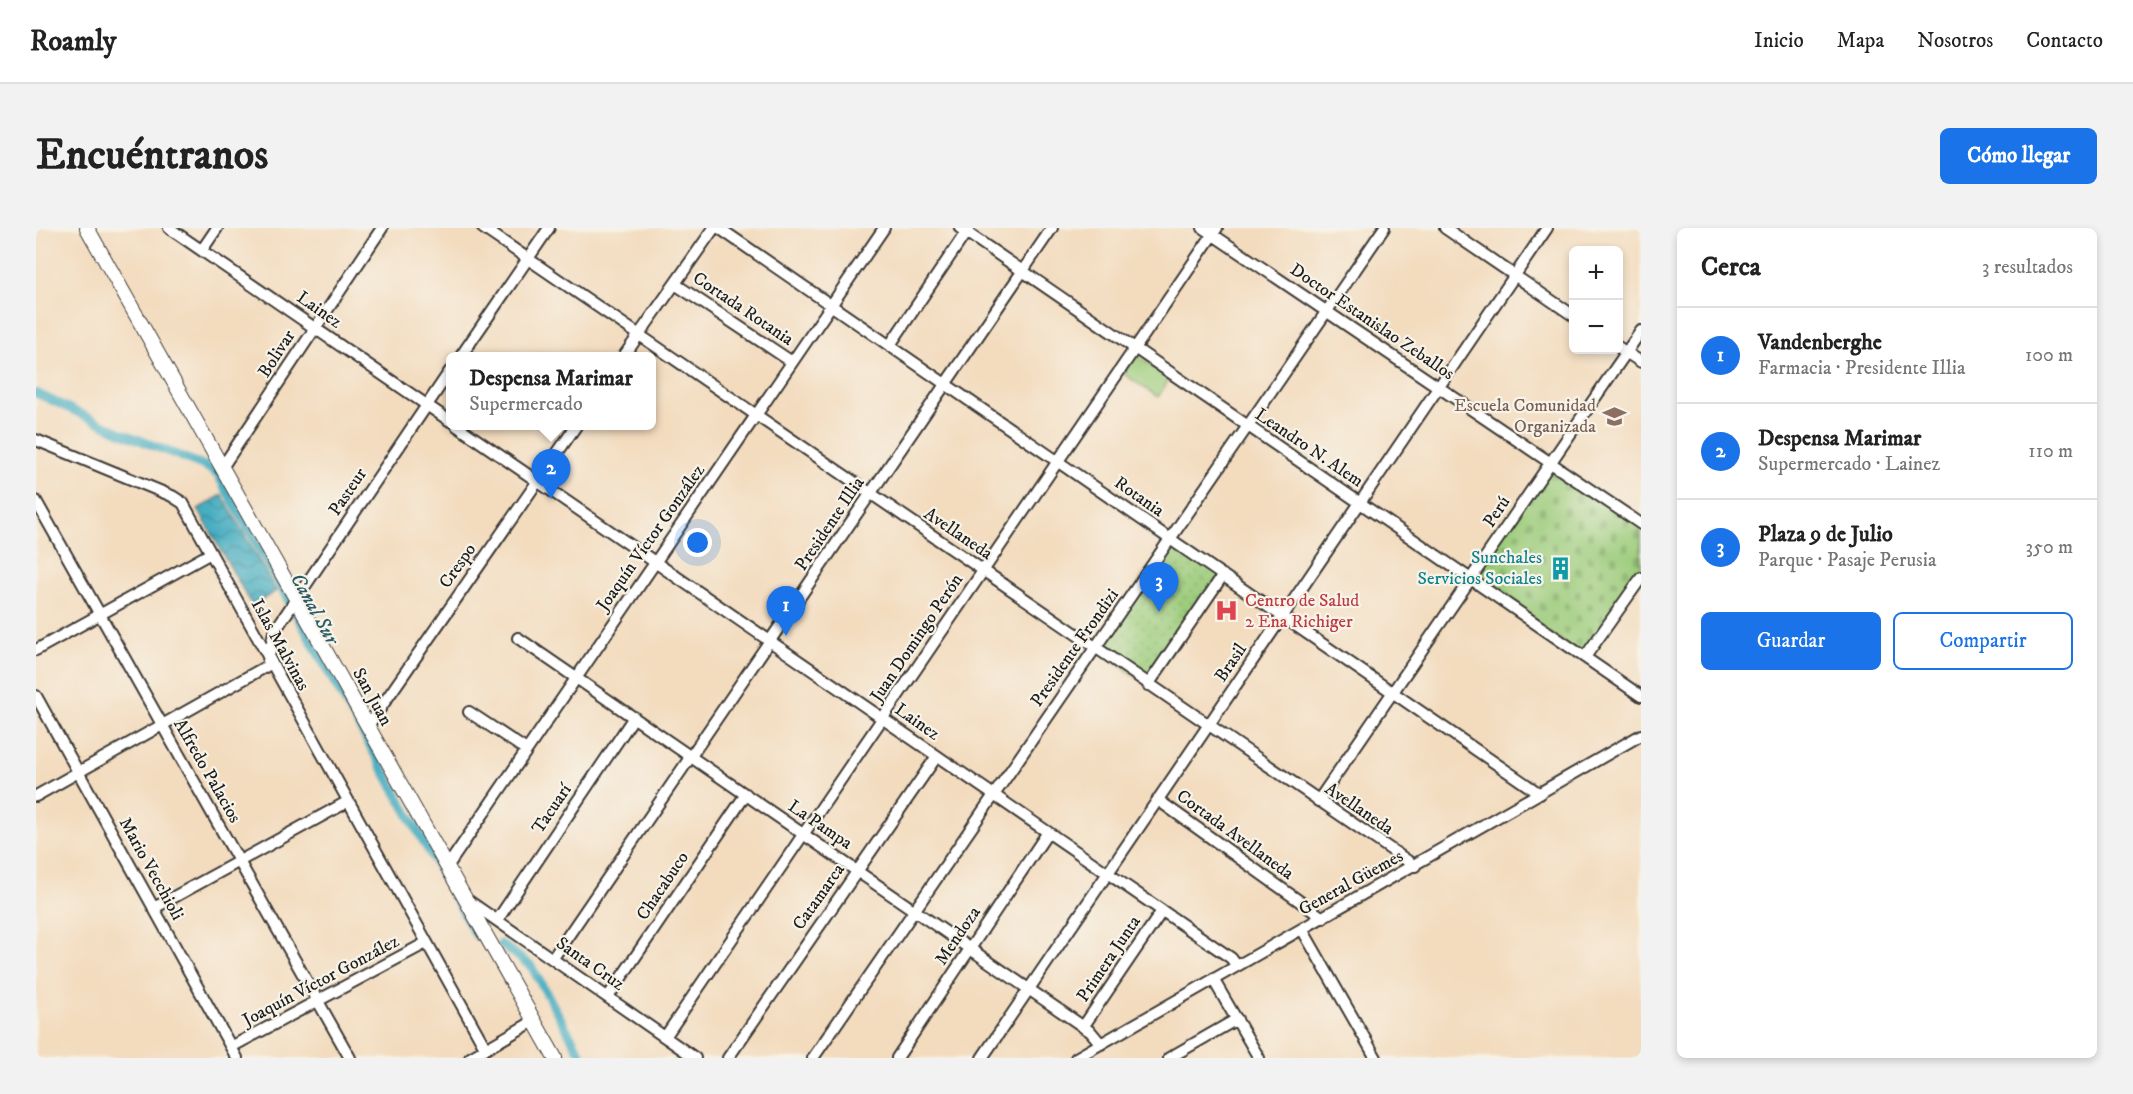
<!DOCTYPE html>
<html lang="es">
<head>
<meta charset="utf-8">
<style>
  :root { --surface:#fff; --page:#f2f2f2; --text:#222; --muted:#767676; --line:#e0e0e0; --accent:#1a73e8 }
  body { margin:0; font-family:"IM FELL DW Pica",serif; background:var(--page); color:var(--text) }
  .controls { position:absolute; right:18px; top:18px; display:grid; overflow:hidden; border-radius:9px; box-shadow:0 3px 9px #0003 }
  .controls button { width:54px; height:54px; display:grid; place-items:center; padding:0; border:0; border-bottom:2px solid var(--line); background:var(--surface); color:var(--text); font:30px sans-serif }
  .you { position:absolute; left:662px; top:315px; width:21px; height:21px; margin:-15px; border:4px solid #fff; border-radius:50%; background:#1a73e8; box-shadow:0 0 0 9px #1a73e833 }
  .badge { display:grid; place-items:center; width:39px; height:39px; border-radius:50%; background:var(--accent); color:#fff; font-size:20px; font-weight:700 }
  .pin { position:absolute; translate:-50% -50px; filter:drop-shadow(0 2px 3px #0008) }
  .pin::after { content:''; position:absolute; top:32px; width:21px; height:18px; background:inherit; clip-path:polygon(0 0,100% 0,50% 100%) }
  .popup { position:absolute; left:410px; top:124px; width:210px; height:78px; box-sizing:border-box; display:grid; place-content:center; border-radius:9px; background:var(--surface); filter:drop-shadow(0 2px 4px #0005); font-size:20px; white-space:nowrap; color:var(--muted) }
  .popup b { font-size:22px; color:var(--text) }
  .popup::after { content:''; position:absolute; left:50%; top:100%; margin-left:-12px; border:12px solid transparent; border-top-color:var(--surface) }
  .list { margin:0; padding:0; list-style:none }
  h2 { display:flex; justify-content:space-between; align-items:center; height:78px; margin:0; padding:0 24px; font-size:26px }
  h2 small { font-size:20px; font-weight:400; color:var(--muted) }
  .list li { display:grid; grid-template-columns:39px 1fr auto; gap:18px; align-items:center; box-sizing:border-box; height:96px; padding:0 24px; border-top:2px solid var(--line) }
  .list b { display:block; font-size:22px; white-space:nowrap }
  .list p { margin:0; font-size:20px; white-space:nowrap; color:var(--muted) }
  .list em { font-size:20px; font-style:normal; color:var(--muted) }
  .actions { display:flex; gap:12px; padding:18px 24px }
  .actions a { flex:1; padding:14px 0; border:2px solid var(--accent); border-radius:9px; text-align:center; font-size:21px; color:var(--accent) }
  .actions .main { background:var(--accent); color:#fff }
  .map { position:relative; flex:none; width:1605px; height:830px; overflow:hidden; border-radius:9px }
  header { display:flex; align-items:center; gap:36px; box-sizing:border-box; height:84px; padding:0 30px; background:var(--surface); border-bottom:2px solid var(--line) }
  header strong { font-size:28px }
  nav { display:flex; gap:33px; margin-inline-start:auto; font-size:21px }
  .intro { display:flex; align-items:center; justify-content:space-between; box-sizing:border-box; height:144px; padding:0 36px }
  h1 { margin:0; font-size:42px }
  .button { padding:15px 27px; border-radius:9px; background:var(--accent); color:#fff; font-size:21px; font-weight:700 }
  main { display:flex; gap:36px; padding:0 36px }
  aside { flex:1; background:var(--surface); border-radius:9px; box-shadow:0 3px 9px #0003 }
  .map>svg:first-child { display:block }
</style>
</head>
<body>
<header>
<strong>Roamly</strong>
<nav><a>Inicio</a><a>Mapa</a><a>Nosotros</a><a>Contacto</a></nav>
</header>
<div class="intro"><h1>Encuéntranos</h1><a class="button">Cómo llegar</a></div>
<main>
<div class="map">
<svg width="1605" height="830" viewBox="0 0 1605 830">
  <defs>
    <pattern id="cemetery-stones" width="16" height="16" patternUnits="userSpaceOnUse" patternTransform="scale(1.5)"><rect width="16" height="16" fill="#9ccc7b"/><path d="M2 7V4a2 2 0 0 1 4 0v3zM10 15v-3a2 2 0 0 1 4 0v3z" fill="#86af6a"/></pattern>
    <pattern id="park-dots" width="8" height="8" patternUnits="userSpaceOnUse" patternTransform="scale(1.5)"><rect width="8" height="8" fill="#9ccc7b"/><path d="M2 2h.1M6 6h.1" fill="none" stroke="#86af6a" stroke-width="1.8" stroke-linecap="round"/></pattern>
    <pattern id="water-waves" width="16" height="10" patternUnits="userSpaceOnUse" patternTransform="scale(1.5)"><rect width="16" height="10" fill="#40abc0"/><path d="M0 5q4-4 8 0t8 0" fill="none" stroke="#358a9b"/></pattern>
  </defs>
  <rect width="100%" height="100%" fill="#f7f3e8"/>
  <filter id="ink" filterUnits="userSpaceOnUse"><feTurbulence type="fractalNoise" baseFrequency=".0167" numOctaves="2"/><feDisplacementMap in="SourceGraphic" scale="12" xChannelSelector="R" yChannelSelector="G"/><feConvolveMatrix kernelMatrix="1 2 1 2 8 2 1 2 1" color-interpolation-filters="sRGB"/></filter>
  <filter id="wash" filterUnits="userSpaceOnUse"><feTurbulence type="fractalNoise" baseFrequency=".008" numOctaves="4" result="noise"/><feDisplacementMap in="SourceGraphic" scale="24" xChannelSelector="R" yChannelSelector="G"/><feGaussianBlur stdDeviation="1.35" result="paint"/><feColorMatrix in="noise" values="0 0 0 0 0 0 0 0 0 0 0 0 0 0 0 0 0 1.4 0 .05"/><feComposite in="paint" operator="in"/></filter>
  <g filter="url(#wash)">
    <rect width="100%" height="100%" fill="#f3dbbe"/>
    <path fill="#9ccc7b" stroke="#5c744c" stroke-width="1.5" d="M 1100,127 L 1134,150 L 1122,169 L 1088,146 Z"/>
    <path fill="url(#cemetery-stones)" stroke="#5c744c" stroke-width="1.5" d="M 1514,235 L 1605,296 L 1605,350 L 1549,429 L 1435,351 Z"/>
    <path fill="url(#park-dots)" stroke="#5c744c" stroke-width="1.5" d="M 1134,311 L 1187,347 L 1112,457 L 1059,420 Z"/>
    <path fill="url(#water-waves)" stroke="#2e646e" stroke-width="1.5" d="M 186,267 L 240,363 L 216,378 L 162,281 Z"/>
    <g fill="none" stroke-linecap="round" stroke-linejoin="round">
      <path stroke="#40abc0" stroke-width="9" d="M 0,165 L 86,205 L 171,239 L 182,247 L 440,707
        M 465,716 L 495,738 L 547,830"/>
    </g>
  </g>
  <g filter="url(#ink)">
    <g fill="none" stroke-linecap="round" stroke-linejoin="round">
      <defs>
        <path id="minor" d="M 133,0 L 414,193
          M 447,0 L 1379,638
          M 683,0 L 1504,566
          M 924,0 L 1605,468
          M 1167,0 L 1605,296
          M 1409,0 L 1538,88
          M 166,22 L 181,0
          M 639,56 L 756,134
          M 854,117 L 933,0
          M 1582,119 L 1605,134
          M 425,128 L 513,0
          M 588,128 L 678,0
          M 421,198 L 1195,730 L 1201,738
          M 0,212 L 136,268 L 147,275 L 450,821
          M 185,241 L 346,0
          M 0,273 L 314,830
          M 482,410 L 1055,804 L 1065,816
          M 0,422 L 175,325
          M 1549,429 L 1605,350
          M 1112,457 L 1187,347
          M 0,468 L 201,830
          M 433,484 L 489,521
          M 332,498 L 540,198
          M 0,568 L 231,438 L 238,404 L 414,143
          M 1122,572 L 1287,690
          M 1282,573 L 1605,103
          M 411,639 L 848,0
          M 430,671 L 659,830
          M 118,680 L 311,574
          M 462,691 L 598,489
          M 1266,701 L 1340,830
          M 517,730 L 1016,0
          M 1177,751 L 1223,830
          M 572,769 L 710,566
          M 1047,799 L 1126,683
          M 629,809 L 1181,0
          M 195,819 L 390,715
          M 434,830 L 498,793
          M 692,830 L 901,528
          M 777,830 L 1348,0
          M 861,830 L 1012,604
          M 946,830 L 1511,0
          M 1040,830 L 1605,507
          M 1133,830 L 1201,791"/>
        <path id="tertiary" d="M 51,0 L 519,830"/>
      </defs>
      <use href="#minor" stroke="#3c3934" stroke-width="14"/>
      <use href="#tertiary" stroke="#3c3934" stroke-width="16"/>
      <use href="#minor" stroke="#fff" stroke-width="10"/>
      <use href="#tertiary" stroke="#fff" stroke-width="14"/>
    </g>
  </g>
  <defs>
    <symbol id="school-bare" viewBox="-9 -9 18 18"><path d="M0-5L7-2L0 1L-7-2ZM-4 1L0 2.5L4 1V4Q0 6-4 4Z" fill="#8d6e63" stroke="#f7f3e8" stroke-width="2.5" paint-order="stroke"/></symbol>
    <symbol id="building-bare" viewBox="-9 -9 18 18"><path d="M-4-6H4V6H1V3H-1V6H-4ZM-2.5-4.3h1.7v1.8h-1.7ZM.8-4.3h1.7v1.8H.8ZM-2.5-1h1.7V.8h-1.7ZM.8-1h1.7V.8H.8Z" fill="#0f9aa8" stroke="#f7f3e8" stroke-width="2.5" paint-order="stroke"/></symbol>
    <symbol id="hospital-bare" viewBox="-9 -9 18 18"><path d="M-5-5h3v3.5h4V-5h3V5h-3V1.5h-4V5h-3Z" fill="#e0444e" stroke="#f7f3e8" stroke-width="2.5" paint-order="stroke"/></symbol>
  </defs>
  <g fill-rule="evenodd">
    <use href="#school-bare" x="1562" y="172" width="33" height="33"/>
    <use href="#building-bare" x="1508" y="324" width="33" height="33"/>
    <use href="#hospital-bare" x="1174" y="366" width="33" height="33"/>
  </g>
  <g text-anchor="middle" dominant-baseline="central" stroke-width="4.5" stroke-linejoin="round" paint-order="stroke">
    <g font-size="18" fill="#1c1c1c" stroke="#f7f3e8">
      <text transform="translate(707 81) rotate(34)">Cortada Rotania</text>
      <text transform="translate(283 82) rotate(35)">Lainez</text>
      <text transform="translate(1336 94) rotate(34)">Doctor Estanislao Zeballos</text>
      <text transform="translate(241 126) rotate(-57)">Bolivar</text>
      <text transform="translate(1273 220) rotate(34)">Leandro N. Alem</text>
      <text transform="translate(312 264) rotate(-56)">Pasteur</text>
      <text transform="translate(1103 269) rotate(35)">Rotania</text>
      <text transform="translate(1461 284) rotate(-56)">Perú</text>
      <text transform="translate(794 296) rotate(-56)">Presidente Illia</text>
      <text transform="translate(922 306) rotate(34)">Avellaneda</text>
      <text transform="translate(615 310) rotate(-55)">Joaquín Víctor González</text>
      <text transform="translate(422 338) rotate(-55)">Crespo</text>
      <text transform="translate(881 410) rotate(-56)">Juan Domingo Perón</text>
      <text transform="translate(244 417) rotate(61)">Islas Malvinas</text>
      <text transform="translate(1039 420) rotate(-55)">Presidente Frondizi</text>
      <text transform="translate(1195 435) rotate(-56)">Brasil</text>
      <text transform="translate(336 469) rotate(61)">San Juan</text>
      <text transform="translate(881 494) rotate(35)">Lainez</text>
      <text transform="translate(171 543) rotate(60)">Alfredo Palacios</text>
      <text transform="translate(516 581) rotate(-56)">Tacuarí</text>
      <text transform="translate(1323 581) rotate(34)">Avellaneda</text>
      <text transform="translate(784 597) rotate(34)">La Pampa</text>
      <text transform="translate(1199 607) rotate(36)">Cortada Avellaneda</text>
      <text transform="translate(115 641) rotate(61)">Mario Vecchioli</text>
      <text transform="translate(1315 655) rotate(-29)">General Güemes</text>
      <text transform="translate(627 658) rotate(-56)">Chacabuco</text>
      <text transform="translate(783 669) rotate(-55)">Catamarca</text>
      <text transform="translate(922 708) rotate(-56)">Mendoza</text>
      <text transform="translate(1073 731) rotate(-56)">Primera Junta</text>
      <text transform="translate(554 736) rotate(35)">Santa Cruz</text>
      <text transform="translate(285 753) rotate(-28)">Joaquín Víctor González</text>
    </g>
    <g font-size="18" fill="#785e54" stroke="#f7f3e8" text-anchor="end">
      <text x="1560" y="178">Escuela Comunidad<tspan x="1560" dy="21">Organizada</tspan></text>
    </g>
    <g font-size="18" fill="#0d838f" stroke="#f7f3e8" text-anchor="end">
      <text x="1506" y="330">Sunchales<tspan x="1506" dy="21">Servicios Sociales</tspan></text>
    </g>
    <g font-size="18" fill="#be3a42" stroke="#f7f3e8" text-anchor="start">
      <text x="1209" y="373">Centro de Salud<tspan x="1209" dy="21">2 Ena Richiger</tspan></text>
    </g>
    <g font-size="20" font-style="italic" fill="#2c5c66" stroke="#f7f3e8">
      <text transform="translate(278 381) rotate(61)">Canal Sur</text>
    </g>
  </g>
</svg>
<div class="controls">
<button>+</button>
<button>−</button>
</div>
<div class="you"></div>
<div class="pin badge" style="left:750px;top:408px">1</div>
<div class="pin badge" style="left:515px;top:271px">2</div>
<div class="popup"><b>Despensa Marimar</b>Supermercado</div>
<div class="pin badge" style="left:1123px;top:384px">3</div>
</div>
<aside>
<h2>Cerca<small>3 resultados</small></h2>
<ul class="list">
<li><span class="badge">1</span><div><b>Vandenberghe</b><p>Farmacia · Presidente Illia</p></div><em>100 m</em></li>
<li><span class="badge">2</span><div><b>Despensa Marimar</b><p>Supermercado · Lainez</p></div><em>110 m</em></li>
<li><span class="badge">3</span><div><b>Plaza 9 de Julio</b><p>Parque · Pasaje Perusia</p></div><em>350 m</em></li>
</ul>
<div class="actions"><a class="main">Guardar</a><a>Compartir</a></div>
</aside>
</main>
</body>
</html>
